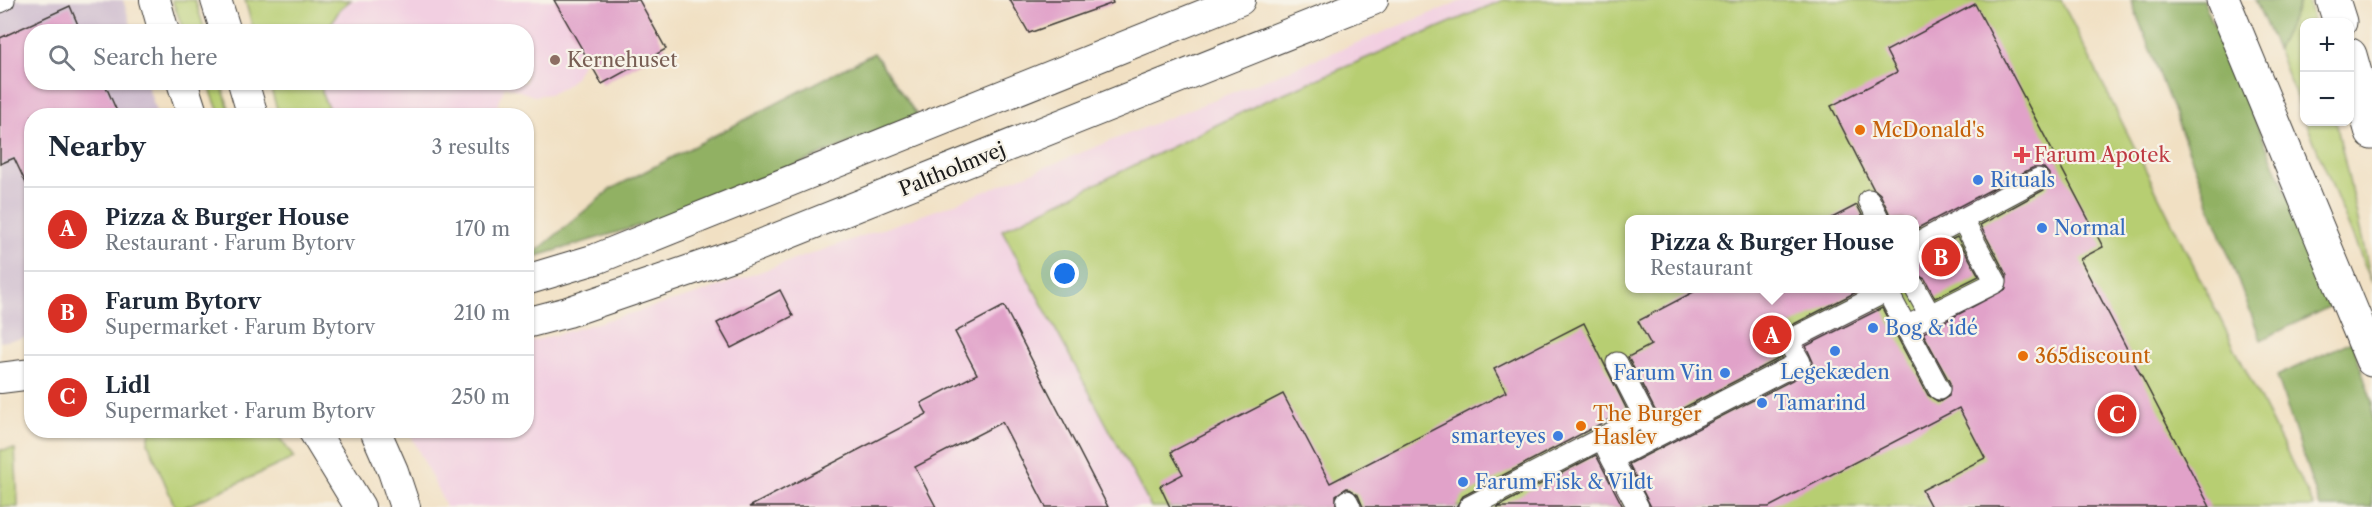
<!DOCTYPE html>
<html lang="en">
<head>
<meta charset="utf-8">
<style>
  :root { --surface:#fff; --page:#f6f6f7; --text:#1f2937; --muted:#747a83; --line:#e0e1e3; --accent:#d93025 }
  body { margin:0; font-family:"Libre Caslon Text",serif; background:var(--page); color:var(--text) }
  .controls { position:absolute; right:18px; top:18px; display:grid; overflow:hidden; border-radius:12px; box-shadow:0 2px 4px #0004 }
  .controls button { width:54px; height:54px; display:grid; place-items:center; padding:0; border:0; border-bottom:2px solid var(--line); background:var(--surface); color:var(--text); font:30px sans-serif }
  .you { position:absolute; left:1065px; top:274px; width:21px; height:21px; margin:-15px; border:4px solid #fff; border-radius:50%; background:#1a73e8; box-shadow:0 0 0 9px #1a73e833 }
  .badge { display:grid; place-items:center; width:39px; height:39px; border-radius:50%; background:var(--accent); color:#fff; font-size:20px; font-weight:700 }
  .pin { position:absolute; translate:-50% -50%; border:3px solid #fff; box-shadow:0 2px 6px #0006 }
  .popup { position:absolute; left:1625px; top:215px; width:294px; height:78px; box-sizing:border-box; display:grid; place-content:center; border-radius:12px; background:var(--surface); filter:drop-shadow(0 2px 4px #0005); font-size:20px; white-space:nowrap; color:var(--muted) }
  .popup b { font-size:22px; color:var(--text) }
  .popup::after { content:''; position:absolute; left:50%; top:100%; margin-left:-12px; border:12px solid transparent; border-top-color:var(--surface) }
  .list { margin:0; padding:0; list-style:none }
  h2 { display:flex; justify-content:space-between; align-items:center; height:78px; margin:0; padding:0 24px; font-size:26px }
  h2 small { font-size:20px; font-weight:400; color:var(--muted) }
  .list li { display:grid; grid-template-columns:39px 1fr auto; gap:18px; align-items:center; box-sizing:border-box; height:84px; padding:0 24px; border-top:2px solid var(--line) }
  .list b { display:block; font-size:22px; white-space:nowrap }
  .list p { margin:0; font-size:20px; white-space:nowrap; color:var(--muted) }
  .list em { font-size:20px; font-style:normal; color:var(--muted) }
  .icon { flex:none; width:33px; height:33px; fill:none; stroke:currentColor; stroke-width:2; stroke-linecap:round; stroke-linejoin:round }
  .map { position:relative; flex:none; width:2372px; height:507px; overflow:hidden }
  .search { position:absolute; background:var(--surface); box-shadow:0 2px 4px #0004; left:24px; top:24px; width:510px; height:66px; display:flex; align-items:center; gap:15px; box-sizing:border-box; padding:0 21px; border-radius:24px; color:var(--muted); font-size:22px }
  .panel { position:absolute; background:var(--surface); box-shadow:0 2px 4px #0004; left:24px; top:108px; width:510px; height:330px; border-radius:24px }
  .map>svg:first-child { display:block }
</style>
</head>
<body>
<div class="map">
<svg width="2372" height="507" viewBox="0 0 2372 507">
  <rect width="100%" height="100%" fill="#f7f3e8"/>
  <filter id="ink" filterUnits="userSpaceOnUse"><feTurbulence type="fractalNoise" baseFrequency=".0167" numOctaves="2"/><feDisplacementMap in="SourceGraphic" scale="12" xChannelSelector="R" yChannelSelector="G"/><feConvolveMatrix kernelMatrix="1 2 1 2 8 2 1 2 1" color-interpolation-filters="sRGB"/></filter>
  <filter id="wash" filterUnits="userSpaceOnUse"><feTurbulence type="fractalNoise" baseFrequency=".008" numOctaves="4" result="noise"/><feDisplacementMap in="SourceGraphic" scale="24" xChannelSelector="R" yChannelSelector="G"/><feGaussianBlur stdDeviation="1.35" result="paint"/><feColorMatrix in="noise" values="0 0 0 0 0 0 0 0 0 0 0 0 0 0 0 0 0 1.4 0 .05"/><feComposite in="paint" operator="in"/></filter>
  <g filter="url(#wash)">
    <rect width="100%" height="100%" fill="#f1e0c3"/>
    <path fill="#f2cfe1" fill-rule="evenodd" d="M 351,0 L 554,0 L 586,57 L 575,77 L 563,88 L 549,94 L 534,96 L 505,86 L 494,115 L 332,115 L 323,97 L 321,83 L 526,82 L 526,32 L 327,31 L 340,9 Z
      M 1464,0 L 2061,0 L 2314,507 L 446,507 L 409,431 L 526,430 L 527,343 L 691,296 L 945,207 ZM 1630,220 L 1914,220 L 1914,288 L 1630,288 Z"/>
    <path fill="#cfbdcf" d="M 0,0 L 123,0 L 133,31 L 32,32 L 32,82 L 147,83 L 157,115 L 32,116 L 31,337 L 0,342 Z"/>
    <path fill="#b7ce72" stroke="#6a7547" stroke-width="1.5" fill-rule="evenodd" d="M 172,0 L 195,0 L 205,31 L 184,31 Z
      M 245,0 L 351,0 L 340,9 L 327,31 L 254,32 Z
      M 1503,0 L 2061,0 L 2314,507 L 1151,507 L 1002,230 L 1263,102 ZM 1630,220 L 1914,220 L 1914,288 L 1630,288 Z
      M 2301,0 L 2308,0 L 2313,22 L 2304,22 L 2304,117 L 2277,49 Z
      M 208,83 L 221,83 L 231,115 L 220,115 Z
      M 269,83 L 321,83 L 323,97 L 332,115 L 279,115 Z
      M 2306,122 L 2336,122 L 2372,283 Z
      M 150,431 L 275,431 L 294,458 L 185,507 L 175,507 L 148,443 Z
      M 15,449 L 18,504 L 18,507 L 0,507 L 0,450 Z"/>
    <path fill="#91b164" stroke="#566640" stroke-width="1.5" d="M 2131,0 L 2203,0 L 2335,304 L 2261,340 Z
      M 2255,0 L 2301,0 L 2277,49 Z
      M 874,53 L 917,115 L 675,215 L 527,259 L 611,189 Z
      M 2352,341 L 2372,402 L 2372,507 L 2320,507 L 2277,376 Z"/>
    <g id="blocks">
      <path fill="#e1a2c9" d="M 554,0 L 639,0 L 666,49 L 602,84 Z
        M 1010,0 L 1112,0 L 1113,3 L 1029,33 Z
        M 1975,4 L 2103,247 L 2080,259 L 2210,507 L 1931,507 L 1922,490 L 1985,458 L 1959,408 L 1769,507 L 1651,507 L 1629,464 L 1806,373 L 1813,362 L 1806,346 L 1882,308 L 1928,395 L 1939,402 L 1949,396 L 1950,383 L 1923,333 L 2006,289 L 2007,276 L 1980,225 L 2044,190 L 2049,185 L 2049,174 L 2044,168 L 2032,168 L 1914,230 L 1914,219 L 1892,219 L 1880,194 L 1873,188 L 1831,106 L 1897,72 L 1886,51 Z
        M 70,6 L 81,32 L 32,32 L 32,82 L 104,82 L 119,116 L 32,116 L 32,196 L 14,158 L 0,164 L 0,38 Z
        M 1857,205 L 1864,219 L 1830,219 Z
        M 1957,237 L 1979,276 L 1935,298 L 1925,279 L 1914,273 L 1914,258 Z
        M 1701,288 L 1864,288 L 1782,330 L 1775,341 L 1782,357 L 1660,420 L 1628,357 L 1651,345 L 1638,321 Z
        M 780,290 L 793,316 L 731,348 L 717,323 Z
        M 1004,306 L 1108,507 L 1046,507 L 1002,422 L 915,467 L 936,507 L 749,507 L 927,414 L 921,403 L 977,374 L 955,332 Z
        M 1584,323 L 1627,410 L 1463,496 L 1456,507 L 1363,507 L 1358,495 L 1347,488 L 1336,495 L 1336,507 L 1170,507 L 1160,486 L 1183,474 L 1171,452 L 1283,394 L 1330,483 L 1506,392 L 1494,369 Z
        M 1596,455 L 1623,507 L 1497,507 Z"/>
    </g>
  </g>
  <g filter="url(#ink)">
    <use href="#blocks" fill-opacity="0" stroke="#3c3935" stroke-width="1.5"/>
    <g fill="none" stroke-linecap="round" stroke-linejoin="round">
      <defs>
        <path id="street" d="M 0,2 L 4,0
          M 1869,200 L 1879,220
          M 1914,245 L 2038,179
          M 1914,286 L 1930,315
          M 1906,327 L 1996,282 L 1962,219
          M 1617,363 L 1655,437
          M 1602,438 L 1644,416
          M 1612,459 L 1638,507
          M 1347,501 L 1350,507
          M 1469,507 L 1602,438 L 1612,459 L 1800,362 L 1788,341 L 1887,291 L 1939,389"/>
        <path id="secondary" d="M 155,0 L 164,32
          M 216,0 L 226,32
          M 182,82 L 193,116
          M 243,82 L 253,116
          M 526,280 L 596,259 L 1240,0
          M 526,323 L 568,312 L 740,253 L 1373,0
          M 0,378 L 32,374
          M 313,430 L 360,507
          M 375,430 L 393,471 L 405,507"/>
        <path id="highway" d="M 2223,0 L 2372,360
          M 2333,0 L 2340,22
          M 2350,55 L 2372,133"/>
      </defs>
      <use href="#street" stroke="#3c3935" stroke-width="23"/>
      <use href="#secondary" stroke="#3c3935" stroke-width="32"/>
      <use href="#highway" stroke="#3c3935" stroke-width="35"/>
      <use href="#street" stroke="#fff" stroke-width="21"/>
      <use href="#secondary" stroke="#fff" stroke-width="30"/>
      <use href="#highway" stroke="#fff" stroke-width="33"/>
    </g>
  </g>
  <circle fill="#8d6e63" stroke="#f7f3e8" stroke-width="2" cx="555" cy="60" r="6"/>
  <g fill="#e8710a" stroke="#f7f3e8" stroke-width="2">
    <circle cx="1860" cy="130" r="6"/>
    <circle cx="2023" cy="356" r="6"/>
    <circle cx="1581" cy="426" r="6"/>
  </g>
  <path fill="#e0444e" stroke="#f7f3e8" stroke-width="2" d="M2019 146h6v6h6v6h-6v6h-6v-6h-6v-6h6z"/>
  <g fill="#3f7fe0" stroke="#f7f3e8" stroke-width="2">
    <circle cx="1978" cy="180" r="6"/>
    <circle cx="2042" cy="228" r="6"/>
    <circle cx="1873" cy="328" r="6"/>
    <circle cx="1835" cy="351" r="6"/>
    <circle cx="1725" cy="373" r="6"/>
    <circle cx="1762" cy="403" r="6"/>
    <circle cx="1558" cy="436" r="6"/>
    <circle cx="1463" cy="482" r="6"/>
  </g>
  <g text-anchor="middle" dominant-baseline="central" stroke-width="4.5" stroke-linejoin="round" paint-order="stroke">
    <g font-size="20" fill="#785e54" stroke="#f7f3e8" text-anchor="start">
      <text x="567" y="60">Kernehuset</text>
    </g>
    <g font-size="20" fill="#c56008" stroke="#f7f3e8" text-anchor="start">
      <text x="1872" y="130">McDonald's</text>
      <text x="2035" y="356">365discount</text>
      <text x="1593" y="414">The Burger<tspan x="1593" dy="23">Haslev</tspan></text>
    </g>
    <g font-size="20" fill="#be3a42" stroke="#f7f3e8" text-anchor="start">
      <text x="2034" y="155">Farum Apotek</text>
    </g>
    <g font-size="20" fill="#1c1c1c" stroke="#f7f3e8">
      <text transform="translate(952 169) rotate(-22)">Paltholmvej</text>
    </g>
    <g font-size="20" fill="#366cbe" stroke="#f7f3e8" text-anchor="start">
      <text x="1990" y="180">Rituals</text>
      <text x="2054" y="228">Normal</text>
      <text x="1885" y="328">Bog &amp; idé</text>
      <text x="1835" y="372" text-anchor="middle">Legekæden</text>
      <text x="1713" y="373" text-anchor="end">Farum Vin</text>
      <text x="1774" y="403">Tamarind</text>
      <text x="1546" y="436" text-anchor="end">smarteyes</text>
      <text x="1475" y="482">Farum Fisk &amp; Vildt</text>
    </g>
  </g>
</svg>
<div class="controls">
<button>+</button>
<button>−</button>
</div>
<div class="you"></div>
<div class="pin badge" style="left:1772px;top:335px">A</div>
<div class="popup"><b>Pizza &amp; Burger House</b>Restaurant</div>
<div class="pin badge" style="left:1941px;top:257px">B</div>
<div class="pin badge" style="left:2117px;top:414px">C</div>
<div class="search"><svg class="icon" aria-label="search" viewBox="0 0 24 24"><circle cx="10" cy="10" r="6"/><path d="M15 15l6 6"/></svg>Search here</div>
<section class="panel">
<h2>Nearby<small>3 results</small></h2>
<ul class="list">
<li><span class="badge">A</span><div><b>Pizza &amp; Burger House</b><p>Restaurant · Farum Bytorv</p></div><em>170 m</em></li>
<li><span class="badge">B</span><div><b>Farum Bytorv</b><p>Supermarket · Farum Bytorv</p></div><em>210 m</em></li>
<li><span class="badge">C</span><div><b>Lidl</b><p>Supermarket · Farum Bytorv</p></div><em>250 m</em></li>
</ul>
</section>
</div>
</body>
</html>
